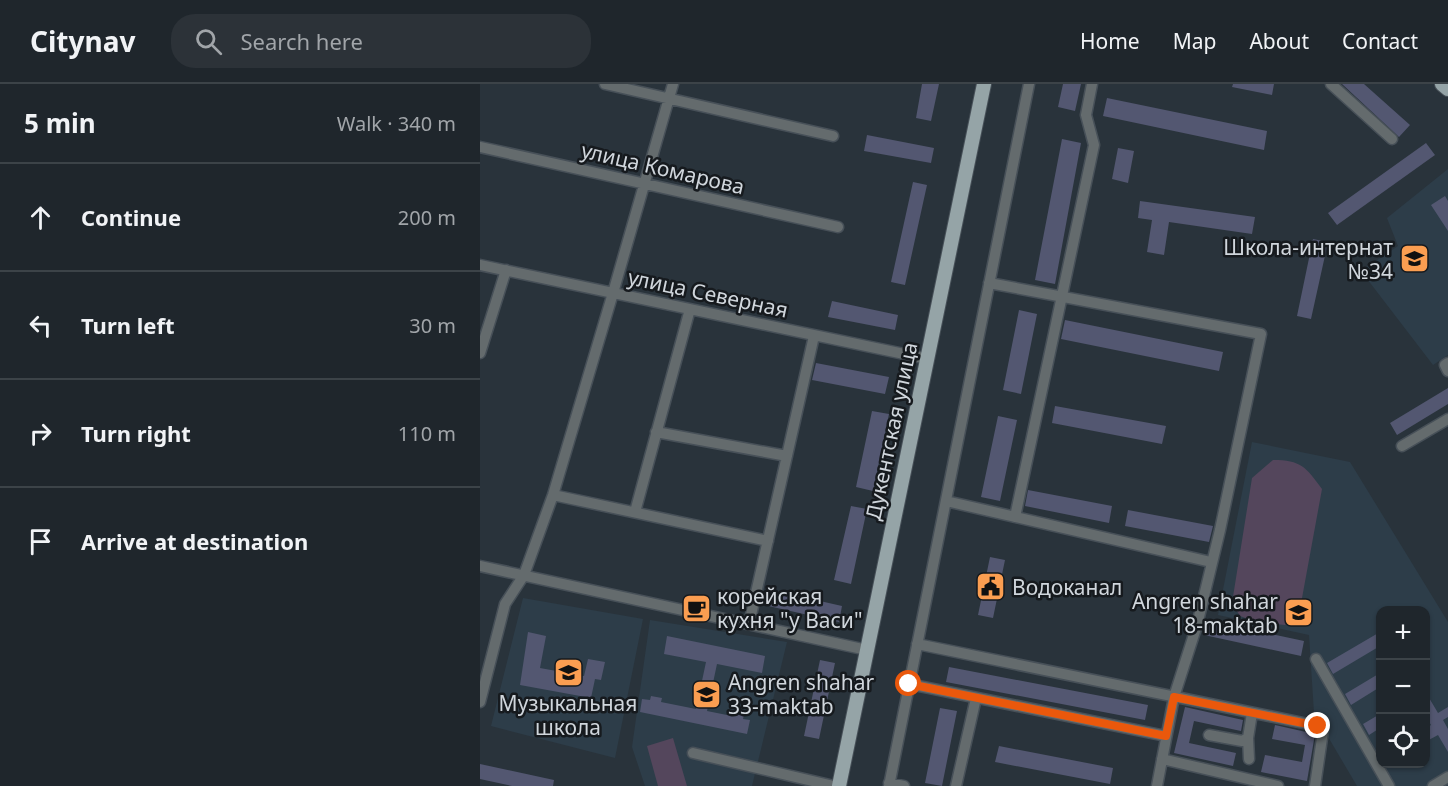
<!DOCTYPE html>
<html lang="en">
<head>
<meta charset="utf-8">
<style>
  :root { --surface:#1f262c; --page:#2c3238; --text:#f1f3f6; --muted:#a1a5a9; --line:#3c4348 }
  body { margin:0; font-family:"Noto Sans",sans-serif; background:var(--page); color:var(--text) }
  .controls { position:absolute; right:18px; bottom:18px; display:grid; overflow:hidden; border-radius:12px; box-shadow:0 2px 4px #0004 }
  .controls button { width:54px; height:54px; display:grid; place-items:center; padding:0; border:0; border-bottom:2px solid var(--line); background:var(--surface); color:var(--text); font:30px sans-serif }
  .stop { position:absolute; width:18px; height:18px; margin:-14px; border:4px solid #ea580c; border-radius:50%; background:#fff }
  .stop.end { background:#ea580c; border-color:#fff; box-shadow:0 2px 6px #0008 }
  .list { margin:0; padding:0; list-style:none }
  h2 { display:flex; justify-content:space-between; align-items:center; height:78px; margin:0; padding:0 24px; font-size:26px }
  h2 small { font-size:20px; font-weight:400; color:var(--muted) }
  .list li { display:grid; grid-template-columns:39px 1fr auto; gap:18px; align-items:center; box-sizing:border-box; height:108px; padding:0 24px; border-top:2px solid var(--line) }
  .list b { display:block; font-size:22px; white-space:nowrap }
  .list em { font-size:20px; font-style:normal; color:var(--muted) }
  .icon { flex:none; width:33px; height:33px; fill:none; stroke:currentColor; stroke-width:2; stroke-linecap:round; stroke-linejoin:round }
  .map { position:relative; flex:none; width:968px; height:702px; overflow:hidden }
  header { display:flex; align-items:center; gap:36px; box-sizing:border-box; height:84px; padding:0 30px; background:var(--surface); border-bottom:2px solid var(--line) }
  header strong { font-size:28px }
  nav { display:flex; gap:33px; margin-inline-start:auto; font-size:21px }
  .search { width:420px; height:54px; background:var(--page); display:flex; align-items:center; gap:15px; box-sizing:border-box; padding:0 21px; border-radius:24px; color:var(--muted); font-size:22px }
  main { display:flex }
  aside { flex:1; background:var(--surface) }
  .map>svg:first-child { display:block }
</style>
</head>
<body>
<header>
<strong>Citynav</strong>
<div class="search"><svg class="icon" aria-label="search" viewBox="0 0 24 24"><circle cx="10" cy="10" r="6"/><path d="M15 15l6 6"/></svg>Search here</div>
<nav><a>Home</a><a>Map</a><a>About</a><a>Contact</a></nav>
</header>
<main>
<aside>
<h2>5 min<small>Walk · 340 m</small></h2>
<ul class="list">
<li><svg class="icon" aria-label="ahead" viewBox="0 0 24 24"><path d="M12 20V5M6 11l6-6 6 6"/></svg><div><b>Continue</b></div><em>200 m</em></li>
<li><svg class="icon" aria-label="left" viewBox="0 0 24 24"><path d="M17 20v-9H6M10 6l-5 5 5 5"/></svg><div><b>Turn left</b></div><em>30 m</em></li>
<li><svg class="icon" aria-label="right" viewBox="0 0 24 24"><path d="M7 20v-9h11M14 6l5 5-5 5"/></svg><div><b>Turn right</b></div><em>110 m</em></li>
<li><svg class="icon" aria-label="arrive" viewBox="0 0 24 24"><path d="M6 21V4h12l-3 4 3 4H6"/></svg><div><b>Arrive at destination</b></div></li>
</ul>
</aside>
<div class="map">
<svg width="968" height="702" viewBox="0 0 968 702">
  <rect width="100%" height="100%" fill="#29333b"/>
  <path fill="#2d3d49" fill-rule="evenodd" d="M 968,85 L 968,271 L 953,281 L 881,187 L 918,162 L 907,134 Z
    M 772,358 L 870,378 L 968,538 L 968,702 L 877,702 L 834,629 L 829,551 L 738,531 ZM 900,526 L 946,526 L 946,680 L 900,680 Z
    M 43,514 L 163,535 L 135,674 L 11,642 Z
    M 170,536 L 307,558 L 272,702 L 165,702 L 152,663 Z"/>
  <path fill="#54465c" d="M 793,376 C 821,376 826,383 842,405 L 820,525 L 805,541 L 776,538 L 760,532 L 752,519 L 772,394 Z
    M 193,654 L 207,702 L 178,702 L 167,662 Z"/>
  <path fill="#535771" d="M 442,0 L 459,0 L 451,37 L 436,34 Z
    M 583,0 L 601,0 L 595,27 L 578,23 Z
    M 753,0 L 794,0 L 792,11 L 752,3 Z
    M 862,0 L 884,0 L 930,41 L 919,53 Z
    M 627,14 L 787,47 L 784,66 L 623,32 Z
    M 387,51 L 454,64 L 451,79 L 384,67 Z
    M 582,55 L 601,59 L 575,200 L 555,196 Z
    M 946,59 L 955,71 L 857,141 L 848,129 Z
    M 638,64 L 654,67 L 648,99 L 632,95 Z
    M 433,98 L 447,101 L 425,201 L 411,198 Z
    M 965,112 L 968,117 L 968,147 L 951,121 Z
    M 660,117 L 775,133 L 772,150 L 689,138 L 684,171 L 667,168 L 672,136 L 658,134 Z
    M 833,155 L 848,158 L 831,235 L 817,232 Z
    M 352,217 L 418,231 L 415,246 L 348,233 Z
    M 539,226 L 557,230 L 541,310 L 523,306 Z
    M 585,236 L 743,268 L 739,287 L 581,255 Z
    M 336,279 L 409,293 L 405,310 L 332,296 Z
    M 968,304 L 968,320 L 917,351 L 910,339 Z
    M 575,322 L 686,342 L 682,360 L 572,339 Z
    M 392,327 L 409,330 L 393,407 L 376,403 Z
    M 518,332 L 537,336 L 520,417 L 501,413 Z
    M 548,406 L 632,422 L 629,439 L 545,422 Z
    M 371,422 L 387,425 L 371,500 L 354,496 Z
    M 648,426 L 733,442 L 729,458 L 645,442 Z
    M 510,473 L 525,476 L 513,534 L 498,531 Z
    M 287,505 L 362,522 L 359,538 L 284,521 Z
    M 727,536 L 824,557 L 821,572 L 724,551 Z
    M 48,548 L 66,552 L 60,584 L 104,592 L 108,575 L 125,578 L 121,596 L 115,595 L 111,614 L 40,601 Z
    M 900,548 L 900,562 L 853,590 L 847,579 Z
    M 187,552 L 285,572 L 282,589 L 237,580 L 227,627 L 252,632 L 253,628 L 264,631 L 263,635 L 270,636 L 267,650 L 160,628 L 162,615 L 170,616 L 171,612 L 182,614 L 181,618 L 216,625 L 226,578 L 184,570 Z
    M 340,576 L 355,579 L 339,655 L 324,652 Z
    M 469,583 L 668,621 L 665,636 L 466,598 Z
    M 900,589 L 900,603 L 871,621 L 865,610 Z
    M 945,607 L 958,629 L 968,623 L 968,633 L 963,636 L 968,645 L 968,668 L 958,651 L 945,658 L 945,645 L 951,641 L 945,631 Z
    M 705,623 L 763,636 L 761,647 L 714,637 L 709,659 L 756,669 L 753,682 L 694,669 Z
    M 460,624 L 477,627 L 462,702 L 445,699 Z
    M 900,630 L 900,644 L 889,651 L 883,640 Z
    M 795,641 L 835,650 L 827,697 L 781,688 L 785,671 L 822,678 L 825,661 L 792,655 Z
    M 519,662 L 633,684 L 630,700 L 515,678 Z
    M 0,680 L 74,696 L 73,702 L 32,702 L 0,695 Z"/>
  <g fill="none" stroke-linecap="round" stroke-linejoin="round">
    <defs>
      <path id="minor" d="M 125,0 L 353,52
        M 851,0 L 912,55
        M 0,63 L 358,143
        M 0,181 L 448,275
        M 509,199 L 781,250 L 740,446 L 717,541 L 694,613 L 677,702
        M 0,269 L 26,186
        M 968,279 L 965,281 L 968,287
        M 176,348 L 307,372
        M 922,362 L 968,335
        M 73,411 L 288,457
        M 466,417 L 731,478
        M 155,428 L 210,225
        M 535,433 L 614,61 L 606,31 L 612,0
        M 0,482 L 387,566
        M 269,540 L 334,252
        M 437,560 L 838,642 L 843,647 L 835,702
        M 836,575 L 909,702
        M 429,600 L 686,652
        M 0,618 L 25,520 L 44,491 L 73,411 L 133,209 L 193,0
        M 729,651 L 762,657 L 768,654 L 772,629
        M 768,654 L 769,675
        M 213,669 L 354,702
        M 682,675 L 798,702
        M 409,699 L 424,702
        M 409,702 L 549,0
        M 476,702 L 496,614
        M 953,702 L 968,693"/>
      <path id="major" d="M 962,0 L 968,5
        M 359,702 L 504,0"/>
    </defs>
    <use href="#minor" stroke="#475058" stroke-width="13"/>
    <use href="#major" stroke="#475058" stroke-width="16"/>
    <use href="#minor" stroke="#646b6d" stroke-width="10"/>
    <use href="#major" stroke="#95a4a7" stroke-width="14"/>
  </g>
  <g fill="none" stroke-linecap="round" stroke-linejoin="round">
    <path stroke="#ea580c" stroke-width="8" d="M 429,600 L 686,652 L 694,613 L 838,642"/>
  </g>
  <defs>
    <symbol id="school-square" viewBox="-11 -11 22 22"><rect x="-9" y="-9" width="18" height="18" rx="4" fill="#fb9e51" stroke="#161a1e"/><path d="M0-5L7-2L0 1L-7-2ZM-4 1L0 2.5L4 1V4Q0 6-4 4Z" fill="#111"/></symbol>
    <symbol id="civic-square" viewBox="-11 -11 22 22"><rect x="-9" y="-9" width="18" height="18" rx="4" fill="#fb9e51" stroke="#161a1e"/><path d="M-.6-6.5H3V-4.5H.6V-3L4-1V1h2V6H-6V1h2V-1L-.6-3ZM-1.2 2.5V6h2.4V2.5Z" fill="#111"/></symbol>
    <symbol id="cafe-square" viewBox="-11 -11 22 22"><rect x="-9" y="-9" width="18" height="18" rx="4" fill="#fb9e51" stroke="#161a1e"/><path d="M-5.5-4.5H6V0H3Q3 3.5 0 3.5H-2.5Q-5.5 3.5-5.5 0ZM3-3.2v2h1.7v-2ZM-6 4.5H4V6H-6Z" fill="#111"/></symbol>
  </defs>
  <g fill-rule="evenodd">
    <use href="#school-square" x="918" y="158" width="33" height="33"/>
    <use href="#civic-square" x="494" y="486" width="33" height="33"/>
    <use href="#cafe-square" x="200" y="508" width="33" height="33"/>
    <use href="#school-square" x="802" y="512" width="33" height="33"/>
    <use href="#school-square" x="72" y="572" width="33" height="33"/>
    <use href="#school-square" x="210" y="594" width="33" height="33"/>
  </g>
  <g text-anchor="middle" dominant-baseline="central" stroke-width="5" stroke-linejoin="round" paint-order="stroke">
    <g font-size="21" fill="#d0d6dc" stroke="#161a1e">
      <text transform="translate(183 84) rotate(13)">улица Комарова</text>
      <text transform="translate(228 209) rotate(12)">улица Северная</text>
      <text transform="translate(411 347) rotate(-78)">Дукентская улица</text>
    </g>
    <g font-size="21" fill="#d0d6dc" stroke="#161a1e" text-anchor="start">
      <text x="913" y="163" text-anchor="end">Школа-интернат<tspan x="913" dy="24">№34</tspan></text>
      <text x="532" y="503">Водоканал</text>
      <text x="237" y="512">корейская<tspan x="237" dy="24">кухня "у Васи"</tspan></text>
      <text x="798" y="517" text-anchor="end">Angren shahar<tspan x="798" dy="24">18-maktab</tspan></text>
      <text x="248" y="598">Angren shahar<tspan x="248" dy="24">33-maktab</tspan></text>
      <text x="88" y="619" text-anchor="middle">Музыкальная<tspan x="88" dy="24">школа</tspan></text>
    </g>
  </g>
</svg>
<div class="controls">
<button>+</button>
<button>−</button>
<button><svg class="icon" aria-label="locate" viewBox="0 0 24 24"><circle cx="12" cy="12" r="6"/><path d="M12 2v4M12 18v4M2 12h4M18 12h4"/></svg></button>
</div>
<div class="stop" style="left:429px;top:600px"></div>
<div class="stop end" style="left:838px;top:642px"></div>
</div>
</main>
</body>
</html>
